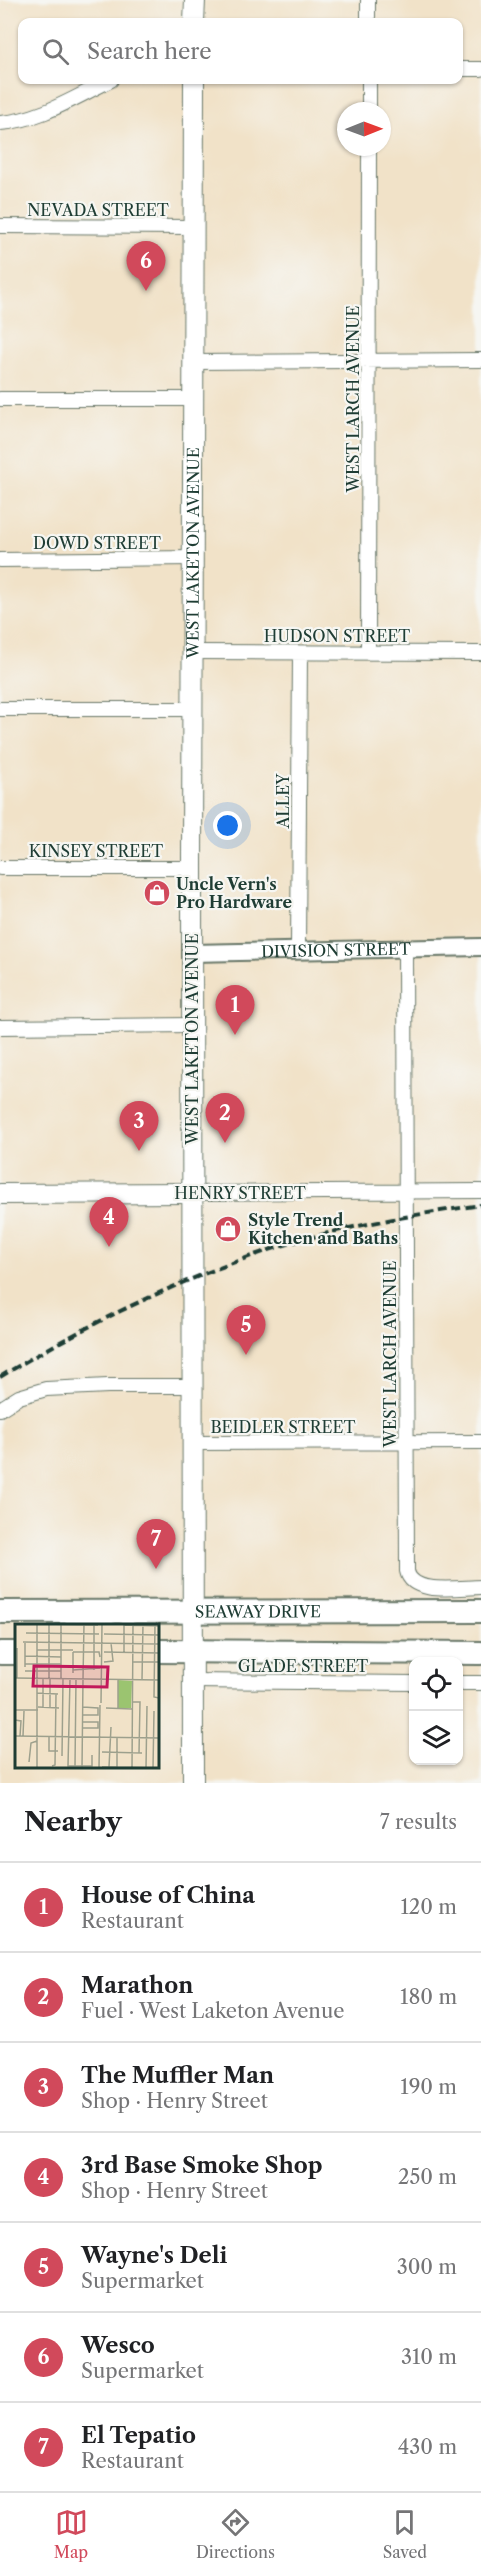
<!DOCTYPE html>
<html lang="en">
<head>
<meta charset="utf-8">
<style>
  :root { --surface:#fff; --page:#f2f2f2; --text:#202124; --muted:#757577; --line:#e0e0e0; --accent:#d1495b }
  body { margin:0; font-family:"Libre Caslon Text",serif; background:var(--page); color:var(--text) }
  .controls { position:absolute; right:18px; bottom:18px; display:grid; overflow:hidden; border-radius:12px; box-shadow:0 2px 4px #0004 }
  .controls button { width:54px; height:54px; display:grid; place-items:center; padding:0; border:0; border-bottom:2px solid var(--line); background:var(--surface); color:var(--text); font:30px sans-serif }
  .compass { position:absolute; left:337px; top:102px; width:54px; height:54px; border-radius:50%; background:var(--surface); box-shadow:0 2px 4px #0004; rotate:89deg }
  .you { position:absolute; left:228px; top:826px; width:21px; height:21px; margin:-15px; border:4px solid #fff; border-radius:50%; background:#1a73e8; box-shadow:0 0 0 9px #1a73e833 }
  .badge { display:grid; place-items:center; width:39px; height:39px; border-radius:50%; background:var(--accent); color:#fff; font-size:20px; font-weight:700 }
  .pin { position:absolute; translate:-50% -50px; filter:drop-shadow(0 2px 3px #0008) }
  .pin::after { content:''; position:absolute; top:32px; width:21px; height:18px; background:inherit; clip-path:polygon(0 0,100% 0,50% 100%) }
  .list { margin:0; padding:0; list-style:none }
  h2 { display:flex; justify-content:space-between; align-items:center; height:78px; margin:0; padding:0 24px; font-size:26px }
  h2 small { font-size:20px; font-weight:400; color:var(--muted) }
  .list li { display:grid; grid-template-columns:39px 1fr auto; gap:18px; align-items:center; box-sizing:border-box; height:90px; padding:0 24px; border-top:2px solid var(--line) }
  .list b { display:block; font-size:22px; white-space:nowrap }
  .list p { margin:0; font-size:20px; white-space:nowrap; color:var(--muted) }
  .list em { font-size:20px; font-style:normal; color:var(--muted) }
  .icon { flex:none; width:33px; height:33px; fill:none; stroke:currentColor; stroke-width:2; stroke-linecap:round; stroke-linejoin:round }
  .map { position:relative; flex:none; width:481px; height:1783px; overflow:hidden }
  .search { position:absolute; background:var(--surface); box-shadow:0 2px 4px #0004; left:18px; right:18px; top:18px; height:66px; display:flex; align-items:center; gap:15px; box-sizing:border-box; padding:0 21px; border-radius:12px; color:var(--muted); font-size:22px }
  .sheet { height:708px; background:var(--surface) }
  nav { display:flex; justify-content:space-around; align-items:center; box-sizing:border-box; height:84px; border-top:2px solid var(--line); background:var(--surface); font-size:16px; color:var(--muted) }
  nav a { display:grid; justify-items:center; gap:3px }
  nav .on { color:var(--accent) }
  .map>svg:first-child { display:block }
</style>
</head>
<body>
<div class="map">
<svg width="481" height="1783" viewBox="0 0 481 1783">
  <rect width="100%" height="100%" fill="#f6f6f2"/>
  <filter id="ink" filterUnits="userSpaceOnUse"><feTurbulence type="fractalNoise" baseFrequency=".0167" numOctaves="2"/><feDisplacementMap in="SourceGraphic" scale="12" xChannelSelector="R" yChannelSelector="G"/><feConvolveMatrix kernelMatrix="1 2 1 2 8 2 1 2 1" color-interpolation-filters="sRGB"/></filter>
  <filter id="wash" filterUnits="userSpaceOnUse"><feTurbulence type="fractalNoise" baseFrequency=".008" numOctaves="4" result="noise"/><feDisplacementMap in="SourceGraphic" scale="24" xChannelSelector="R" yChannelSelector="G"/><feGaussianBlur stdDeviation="1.35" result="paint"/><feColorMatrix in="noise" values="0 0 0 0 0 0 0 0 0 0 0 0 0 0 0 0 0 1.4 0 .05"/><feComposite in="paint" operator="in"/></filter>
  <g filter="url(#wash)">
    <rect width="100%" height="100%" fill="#f1e2c8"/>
  </g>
  <g filter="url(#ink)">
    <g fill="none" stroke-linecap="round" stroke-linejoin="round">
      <defs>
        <path id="minor" d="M 368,0 L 368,22
          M 458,69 L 481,69
          M 369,80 L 369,111
          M 0,123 C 41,120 75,97 111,80
          M 0,226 L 195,227
          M 195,362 L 481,360
          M 0,399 L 194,399
          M 0,560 L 194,558
          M 194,652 L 481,653
          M 368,652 L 369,147
          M 0,709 L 193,709
          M 0,868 L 192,868
          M 405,947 L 407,1571 C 412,1596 460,1587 481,1587
          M 298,949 L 300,653
          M 0,1027 L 193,1025
          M 192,1193 L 481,1191
          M 0,1409 L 19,1397 L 46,1389 L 108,1386 L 193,1386
          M 193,1443 L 481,1442
          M 192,1681 L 414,1683
          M 458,1683 L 481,1683"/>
        <g id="tertiary">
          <path id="s1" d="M 192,953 L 481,947"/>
        </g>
        <g id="secondary">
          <path d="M 194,22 L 195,0"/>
          <path d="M 0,1194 L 192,1193"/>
          <path id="s2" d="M 193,1783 L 192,868 L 194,80"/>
        </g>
        <g id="trunk">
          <path id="s3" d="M 0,1612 L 481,1611"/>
          <path d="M 158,1651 L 481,1653"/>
          <path d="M 0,1653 L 16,1653"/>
        </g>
      </defs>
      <use href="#minor" stroke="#687768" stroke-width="16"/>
      <use href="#tertiary" stroke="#687768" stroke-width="20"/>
      <use href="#secondary" stroke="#687768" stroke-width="22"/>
      <use href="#trunk" stroke="#687768" stroke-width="26"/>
      <use href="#minor" stroke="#fff" stroke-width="14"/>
      <use href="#tertiary" stroke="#fff" stroke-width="16"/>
      <use href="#secondary" stroke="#fff" stroke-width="20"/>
      <use href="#trunk" stroke="#fff" stroke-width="22"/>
      <path stroke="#1f3d34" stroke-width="4" stroke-dasharray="9 4.5" stroke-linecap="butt" d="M 0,1377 C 85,1325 176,1281 272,1249 C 340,1227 410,1215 481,1205"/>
    </g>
  </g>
  <defs>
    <symbol id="shop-disc" viewBox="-11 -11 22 22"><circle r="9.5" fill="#d1495b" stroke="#f6f6f2"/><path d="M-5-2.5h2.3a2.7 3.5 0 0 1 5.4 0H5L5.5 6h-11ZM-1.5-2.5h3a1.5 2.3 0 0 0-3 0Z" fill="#fff"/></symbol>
  </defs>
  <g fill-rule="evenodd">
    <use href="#shop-disc" x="142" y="878" width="30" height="30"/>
    <use href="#shop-disc" x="213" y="1214" width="30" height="30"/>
  </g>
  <g text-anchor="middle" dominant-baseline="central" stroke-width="4.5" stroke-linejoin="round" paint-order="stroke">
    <g font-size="16" fill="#1f3d34" stroke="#f6f6f2">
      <text x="98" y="210">NEVADA STREET</text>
      <text transform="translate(353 399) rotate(-90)">WEST LARCH AVENUE</text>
      <text x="97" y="543">DOWD STREET</text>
      <text stroke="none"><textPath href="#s2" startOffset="1230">WEST LAKETON AVENUE</textPath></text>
      <text x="337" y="636">HUDSON STREET</text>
      <text transform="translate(283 801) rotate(-90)">ALLEY</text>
      <text x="96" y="851">KINSEY STREET</text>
      <text stroke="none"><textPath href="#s1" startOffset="144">DIVISION STREET</textPath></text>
      <text transform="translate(192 1039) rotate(-90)">WEST LAKETON AVENUE</text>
      <text x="240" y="1193">HENRY STREET</text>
      <text transform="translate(390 1354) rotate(-90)">WEST LARCH AVENUE</text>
      <text x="283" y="1427">BEIDLER STREET</text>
      <text stroke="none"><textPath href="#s3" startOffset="258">SEAWAY DRIVE</textPath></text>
      <text x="303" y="1666">GLADE STREET</text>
    </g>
    <g font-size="16" font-weight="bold" fill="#1f3d34" stroke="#f6f6f2" text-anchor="start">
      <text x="176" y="884">Uncle Vern's<tspan x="176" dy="18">Pro Hardware</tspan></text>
      <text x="248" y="1220">Style Trend<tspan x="248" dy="18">Kitchen and Baths</tspan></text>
    </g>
  </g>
  <g transform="translate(15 1624)">
    <rect width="144" height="144" fill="#f1e2c8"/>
    <path d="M 103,56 L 117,57 L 116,84 L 103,84 Z" fill="#9bc470"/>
    <path fill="none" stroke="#9da08d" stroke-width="1.5" d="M 26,0 L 83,1M 140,0 L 139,73 L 144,74M 109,1 L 144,2M 11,9 L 84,10M 89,10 L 144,11M 8,18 L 144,20M 22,26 L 58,26M 58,28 L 84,28 L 85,33M 89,28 L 144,29M 109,29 L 109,0M 10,32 L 46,33M 89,38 L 98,37 L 96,19M 118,38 L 144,38M 10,40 L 46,40M 10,43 L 10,18M 58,46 L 85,44M 79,46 L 79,0M 10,47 L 46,47M 58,49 L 58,28M 0,54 L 144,56M 2,54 L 2,24M 34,54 L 34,0M 46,55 L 46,0M 55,55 L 53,142 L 77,142 L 77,131M 68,55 L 69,0M 127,56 L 128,0M 22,69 L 43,70M 117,78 L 125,78 L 124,129M 86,79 L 87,0M 23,83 L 44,84M 28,83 L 28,54M 35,83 L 35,54M 91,84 L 117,85M 103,85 L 103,56M 0,86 L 23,86M 68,91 L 83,91 L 83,84 L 68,83M 0,96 L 6,97 L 5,112M 67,104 L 83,104 L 83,98 L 67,98M 0,112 L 144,114M 8,112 L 9,87M 34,112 L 34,127 L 43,127M 87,128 L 127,129M 47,132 L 48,55M 14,138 L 16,119 L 22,117M 37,142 L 40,141 L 41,70M 60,142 L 61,55M 87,143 L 144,144M 94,143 L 96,103M 102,143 L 102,114M 22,144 L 22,0M 67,144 L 68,55M 84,144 L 85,81M 117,144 L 118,0M 131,144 L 132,82M 138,144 L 139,87"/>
    <path fill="#c2185b" fill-opacity="0.15" stroke="#c2185b" stroke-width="3" d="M 19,42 L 93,43 L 92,63 L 18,62 Z"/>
    <rect width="144" height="144" fill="none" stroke="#1f3d34" stroke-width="3"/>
  </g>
</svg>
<div class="controls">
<button><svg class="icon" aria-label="locate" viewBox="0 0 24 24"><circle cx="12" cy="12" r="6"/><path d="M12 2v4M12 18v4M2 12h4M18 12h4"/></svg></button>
<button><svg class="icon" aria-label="layers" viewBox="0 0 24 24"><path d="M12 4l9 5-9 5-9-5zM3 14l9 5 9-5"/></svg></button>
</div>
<svg class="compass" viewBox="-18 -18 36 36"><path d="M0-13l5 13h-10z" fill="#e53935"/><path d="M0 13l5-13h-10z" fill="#757577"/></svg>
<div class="you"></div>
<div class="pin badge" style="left:235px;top:1035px">1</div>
<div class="pin badge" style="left:225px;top:1143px">2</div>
<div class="pin badge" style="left:139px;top:1151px">3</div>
<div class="pin badge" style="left:109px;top:1247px">4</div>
<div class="pin badge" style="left:246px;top:1355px">5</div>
<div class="pin badge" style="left:146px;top:291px">6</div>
<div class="pin badge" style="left:156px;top:1569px">7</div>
<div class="search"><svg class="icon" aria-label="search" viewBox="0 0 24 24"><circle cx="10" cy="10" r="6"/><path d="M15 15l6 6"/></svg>Search here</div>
</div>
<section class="sheet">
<h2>Nearby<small>7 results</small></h2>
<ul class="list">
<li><span class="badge">1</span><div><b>House of China</b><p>Restaurant</p></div><em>120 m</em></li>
<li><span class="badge">2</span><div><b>Marathon</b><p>Fuel · West Laketon Avenue</p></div><em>180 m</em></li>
<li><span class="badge">3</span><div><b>The Muffler Man</b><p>Shop · Henry Street</p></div><em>190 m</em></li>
<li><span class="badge">4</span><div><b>3rd Base Smoke Shop</b><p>Shop · Henry Street</p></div><em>250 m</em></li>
<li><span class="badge">5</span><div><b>Wayne's Deli</b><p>Supermarket</p></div><em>300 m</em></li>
<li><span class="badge">6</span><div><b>Wesco</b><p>Supermarket</p></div><em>310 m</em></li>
<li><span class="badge">7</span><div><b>El Tepatio</b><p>Restaurant</p></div><em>430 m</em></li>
</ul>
</section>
<nav>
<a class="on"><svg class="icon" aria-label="map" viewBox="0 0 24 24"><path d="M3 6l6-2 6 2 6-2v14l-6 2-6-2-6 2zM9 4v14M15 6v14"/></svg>Map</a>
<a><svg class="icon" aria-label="directions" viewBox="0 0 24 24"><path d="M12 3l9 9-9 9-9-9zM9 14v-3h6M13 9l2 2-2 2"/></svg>Directions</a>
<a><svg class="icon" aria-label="saved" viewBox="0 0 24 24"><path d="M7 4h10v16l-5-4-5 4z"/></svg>Saved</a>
</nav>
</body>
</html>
